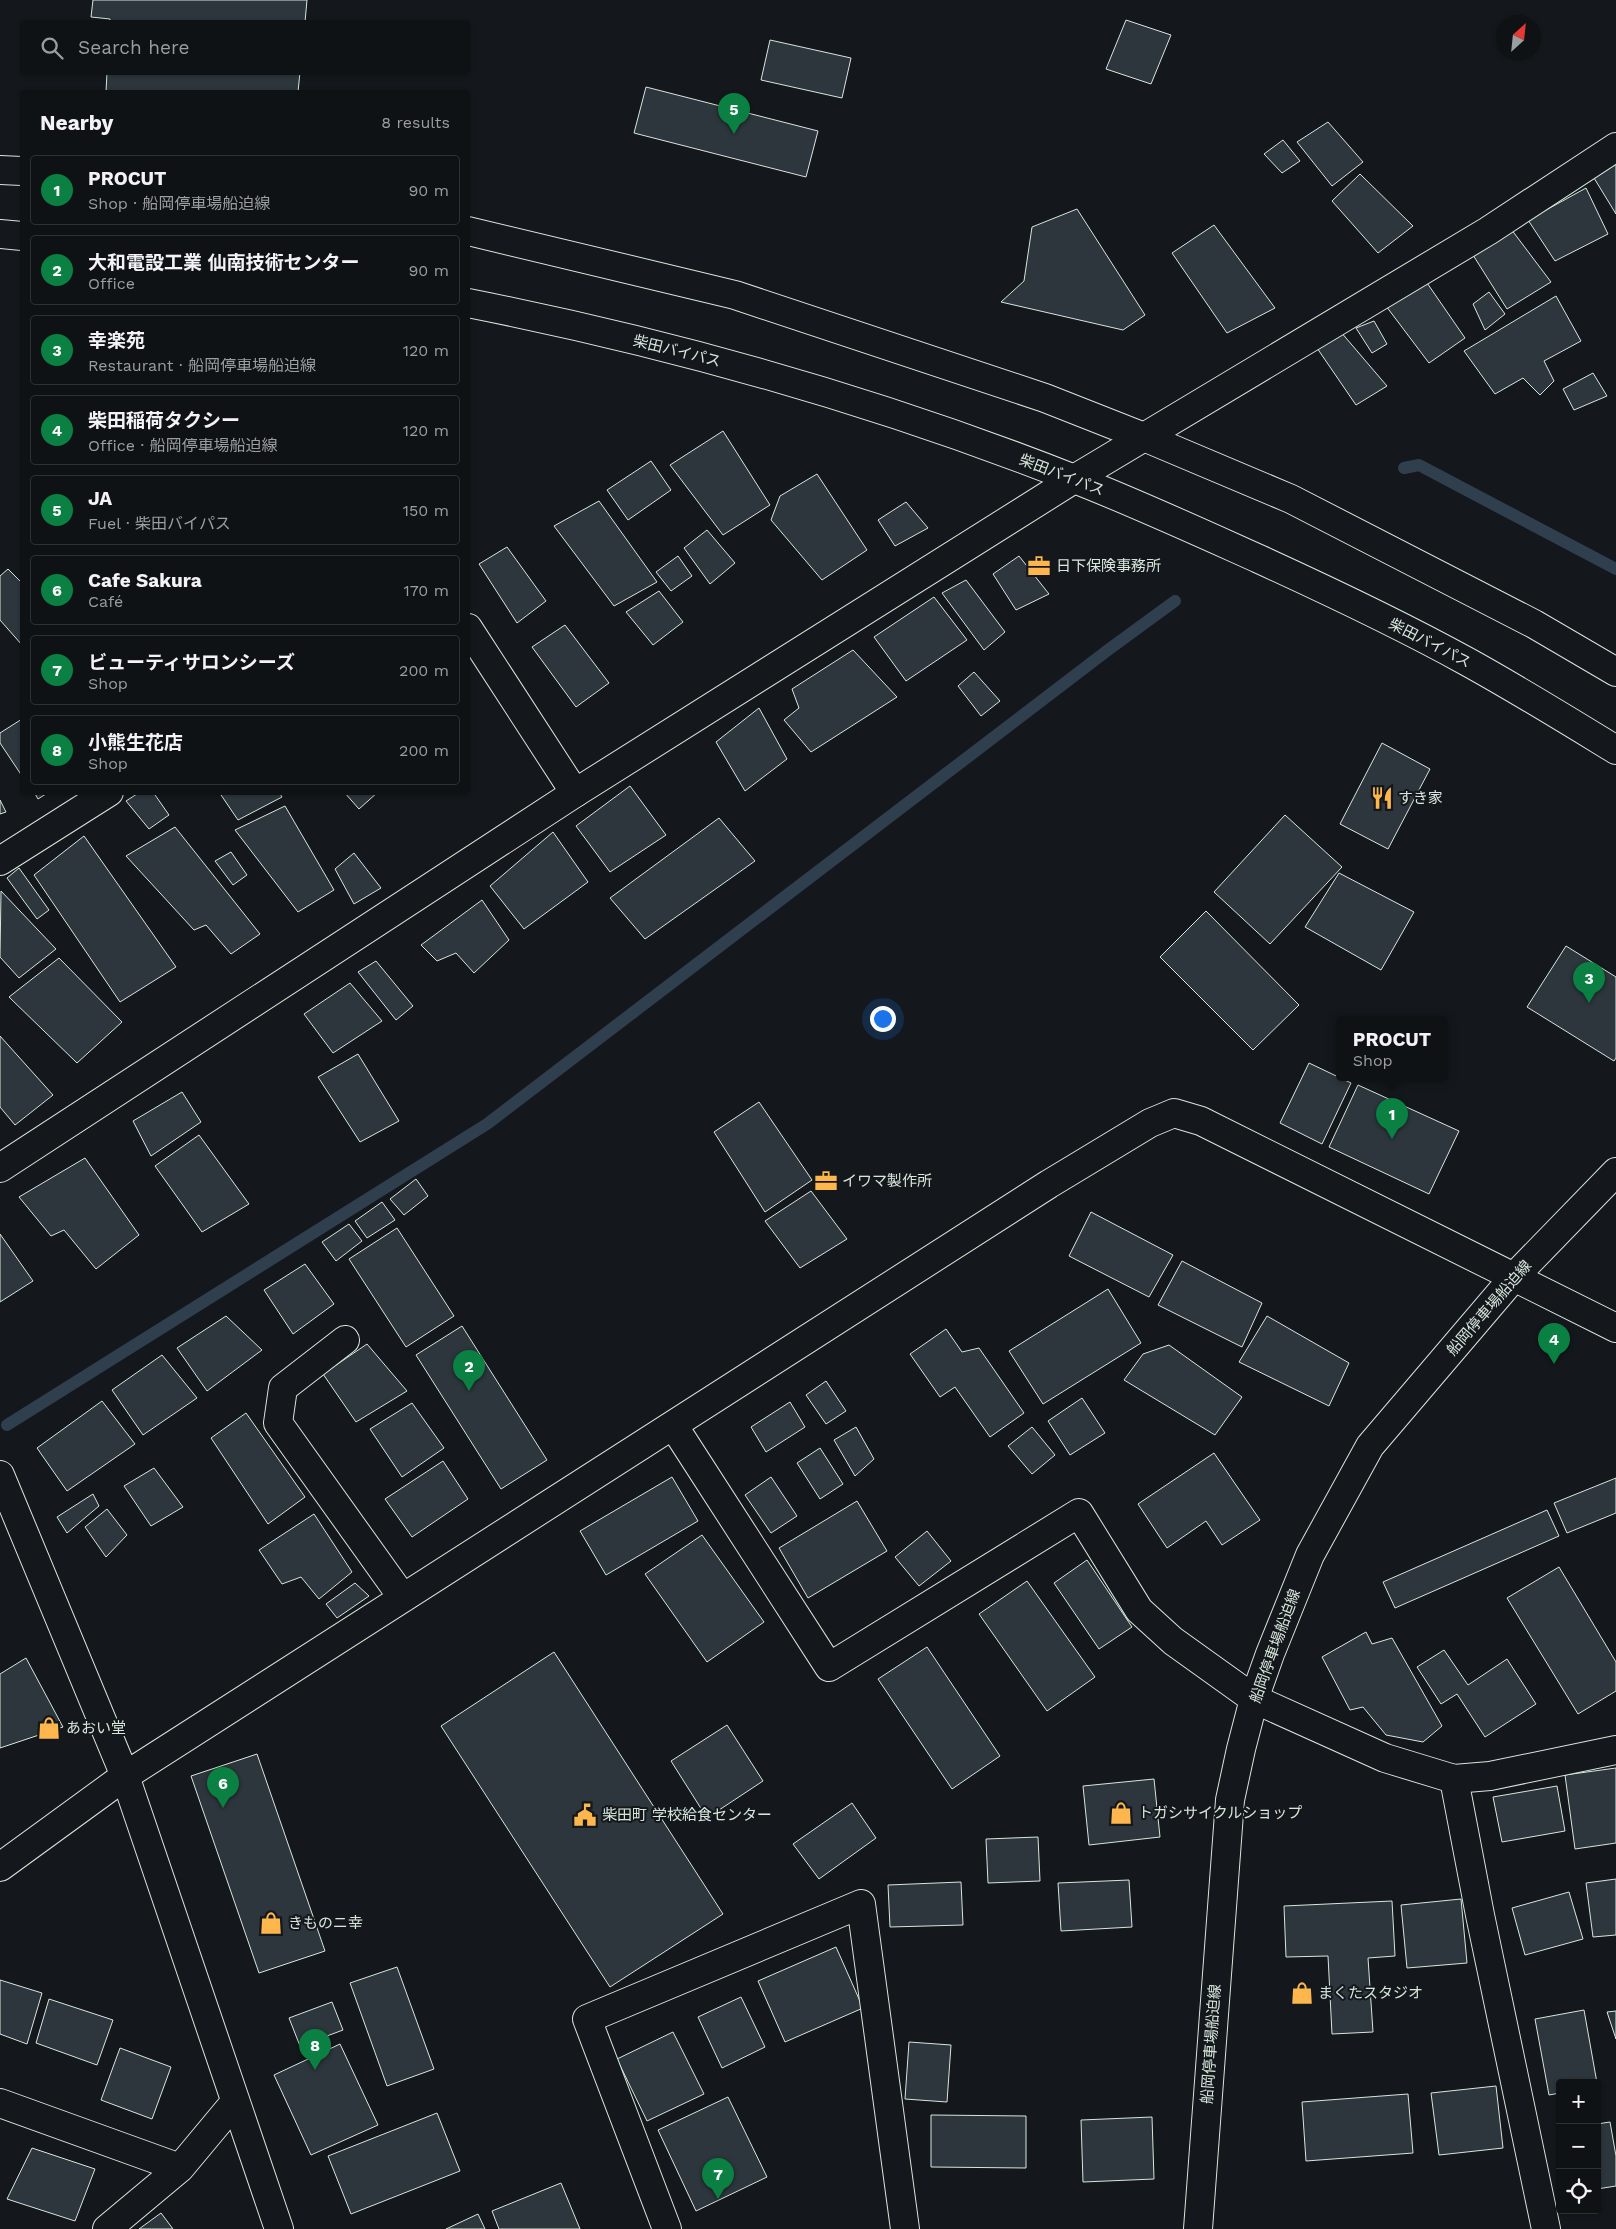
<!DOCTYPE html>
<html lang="en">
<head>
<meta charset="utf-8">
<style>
  :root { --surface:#0f1215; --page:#181b1e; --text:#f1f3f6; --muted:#9b9ea0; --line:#2f3234; --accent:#0b8043 }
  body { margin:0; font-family:"Work Sans","Noto Sans JP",sans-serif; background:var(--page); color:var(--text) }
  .controls { position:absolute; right:15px; bottom:15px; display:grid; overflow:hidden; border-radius:5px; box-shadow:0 1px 4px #0004 }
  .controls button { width:45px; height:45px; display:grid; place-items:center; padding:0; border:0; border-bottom:1px solid var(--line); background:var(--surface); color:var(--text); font:25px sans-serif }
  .compass { position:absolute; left:1496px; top:15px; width:45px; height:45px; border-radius:50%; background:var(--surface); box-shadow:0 1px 4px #0004; rotate:27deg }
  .you { position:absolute; left:882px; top:1018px; width:18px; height:18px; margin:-12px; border:4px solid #fff; border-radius:50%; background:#1a73e8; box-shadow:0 0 0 8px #1a73e833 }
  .badge { display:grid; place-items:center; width:32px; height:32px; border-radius:50%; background:var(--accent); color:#fff; font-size:16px; font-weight:700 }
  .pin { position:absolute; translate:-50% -41px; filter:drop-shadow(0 1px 2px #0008) }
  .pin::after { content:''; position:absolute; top:26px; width:18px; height:15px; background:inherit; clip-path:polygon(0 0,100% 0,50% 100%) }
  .popup { position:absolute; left:1336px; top:1016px; width:112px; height:65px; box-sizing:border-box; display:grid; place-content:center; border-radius:5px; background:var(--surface); filter:drop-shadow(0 1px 4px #0005); font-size:16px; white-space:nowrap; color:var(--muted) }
  .popup b { font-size:19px; color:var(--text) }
  .popup::after { content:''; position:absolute; left:50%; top:100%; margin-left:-10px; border:10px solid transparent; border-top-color:var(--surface) }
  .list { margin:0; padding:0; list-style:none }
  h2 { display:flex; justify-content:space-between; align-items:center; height:65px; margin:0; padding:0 20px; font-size:21px }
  h2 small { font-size:16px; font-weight:400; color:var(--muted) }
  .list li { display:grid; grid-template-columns:32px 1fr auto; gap:15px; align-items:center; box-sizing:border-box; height:70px; margin:0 10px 10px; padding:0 10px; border:1px solid var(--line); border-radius:5px }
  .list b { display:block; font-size:19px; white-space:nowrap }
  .list p { margin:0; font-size:16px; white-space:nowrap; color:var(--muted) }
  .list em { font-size:16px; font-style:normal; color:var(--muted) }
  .icon { flex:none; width:28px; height:28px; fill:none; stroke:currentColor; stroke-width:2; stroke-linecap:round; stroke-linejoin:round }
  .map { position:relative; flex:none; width:1616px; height:2229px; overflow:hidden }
  .search { position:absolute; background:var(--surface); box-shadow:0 1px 4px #0004; left:20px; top:20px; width:450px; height:55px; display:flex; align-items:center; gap:12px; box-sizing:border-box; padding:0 18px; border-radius:5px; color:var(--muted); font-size:19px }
  .panel { position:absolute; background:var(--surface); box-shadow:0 1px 4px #0004; left:20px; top:90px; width:450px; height:705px; border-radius:5px }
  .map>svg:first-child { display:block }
</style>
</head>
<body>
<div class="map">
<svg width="1616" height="2229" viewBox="0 0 1616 2229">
  <rect width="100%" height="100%" fill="#14181c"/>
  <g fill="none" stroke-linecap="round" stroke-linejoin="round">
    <path stroke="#2f3f4d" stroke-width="12" d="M 1404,468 L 1419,465 L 1616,569
      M 7,1425 L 487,1124 L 1108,650 L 1175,601"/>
  </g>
  <path fill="#2c363c" stroke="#d8e6dc" d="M 93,0 L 307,0 L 305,22 L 110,22 L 110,19 L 91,17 Z
    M 1126,20 L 1171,35 L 1151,84 L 1106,69 Z
    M 770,40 L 851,58 L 842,98 L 761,80 Z
    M 107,72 L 300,72 L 298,92 L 106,92 Z
    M 646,87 L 818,131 L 806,177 L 634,133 Z
    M 1328,122 L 1363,162 L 1332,186 L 1297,142 Z
    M 1283,140 L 1300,161 L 1282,173 L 1264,154 Z
    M 1616,164 L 1616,214 L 1594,178 Z
    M 1360,174 L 1413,226 L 1378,253 L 1332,201 Z
    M 1586,188 L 1608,234 L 1555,261 L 1528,220 Z
    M 1077,209 L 1145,315 L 1123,330 L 1001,302 L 1024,281 L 1032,227 Z
    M 1214,225 L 1275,308 L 1227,333 L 1172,253 Z
    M 1511,229 L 1551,282 L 1507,309 L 1473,255 Z
    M 1425,280 L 1465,338 L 1429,363 L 1386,306 Z
    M 1489,292 L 1505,314 L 1485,330 L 1473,304 Z
    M 1556,296 L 1581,341 L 1544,361 L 1554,381 L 1540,395 L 1523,378 L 1495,394 L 1464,351 Z
    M 1374,321 L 1387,344 L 1372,353 L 1356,328 Z
    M 1340,331 L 1387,386 L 1356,405 L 1317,348 Z
    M 1593,373 L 1607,396 L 1574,410 L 1563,389 Z
    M 723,431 L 770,505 L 723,535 L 670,465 Z
    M 651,461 L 671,490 L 628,520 L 607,490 Z
    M 817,474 L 867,550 L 822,580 L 771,520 L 780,496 Z
    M 599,501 L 657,582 L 614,606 L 554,526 Z
    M 906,502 L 928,528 L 895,546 L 878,520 Z
    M 707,530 L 735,563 L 710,584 L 684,548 Z
    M 507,547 L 546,601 L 517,623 L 479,564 Z
    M 678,556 L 692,576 L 671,591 L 656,572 Z
    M 1019,556 L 1049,594 L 1016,610 L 993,574 Z
    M 8,569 L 22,583 L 22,645 L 0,620 L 0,576 Z
    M 966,580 L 1005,632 L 984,650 L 942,593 Z
    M 659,591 L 683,622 L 653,645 L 626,612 Z
    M 934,597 L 967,640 L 906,681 L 874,637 Z
    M 565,625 L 609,683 L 576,707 L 532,647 Z
    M 853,650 L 897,697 L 811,752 L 784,720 L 799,708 L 792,689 Z
    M 974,672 L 1000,701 L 981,716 L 958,686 Z
    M 759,708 L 787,759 L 745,791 L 716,742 Z
    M 22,719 L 22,776 L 0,743 L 0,733 Z
    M 1382,743 L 1430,769 L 1388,849 L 1340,824 Z
    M 630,786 L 666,835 L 610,872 L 576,826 Z
    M 34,792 L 49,792 L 38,799 Z
    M 140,792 L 153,792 L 169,815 L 149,829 L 126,801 Z
    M 219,792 L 279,792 L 282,797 L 238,820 Z
    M 344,792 L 378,792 L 359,809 Z
    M 0,800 L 6,812 L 0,814 Z
    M 285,806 L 334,890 L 298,912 L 235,830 Z
    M 1285,815 L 1342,867 L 1270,944 L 1214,892 Z
    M 719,818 L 755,861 L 645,939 L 610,898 Z
    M 175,827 L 260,934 L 231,954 L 206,925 L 194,930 L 126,856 Z
    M 553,832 L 588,882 L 524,929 L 490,886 Z
    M 84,836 L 176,967 L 120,1002 L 34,875 Z
    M 231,852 L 247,875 L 233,885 L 215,861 Z
    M 354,853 L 381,888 L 354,904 L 335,869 Z
    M 19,868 L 49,910 L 37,919 L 7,878 Z
    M 1339,873 L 1414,912 L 1381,970 L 1305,927 Z
    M 1,891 L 56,949 L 19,978 L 0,957 Z
    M 482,900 L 509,940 L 474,973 L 456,953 L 437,961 L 421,945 Z
    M 1206,911 L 1299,1005 L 1253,1050 L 1160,957 Z
    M 1566,946 L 1616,977 L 1616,1058 L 1614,1061 L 1527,1007 Z
    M 59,958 L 122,1022 L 77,1063 L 9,997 Z
    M 376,961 L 413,1006 L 396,1020 L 358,972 Z
    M 350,983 L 382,1021 L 333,1053 L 304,1014 Z
    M 0,1036 L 53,1095 L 15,1125 L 0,1107 Z
    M 358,1054 L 399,1121 L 360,1142 L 318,1077 Z
    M 1309,1063 L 1351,1083 L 1322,1144 L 1280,1123 Z
    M 1358,1085 L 1459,1131 L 1429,1194 L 1329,1147 Z
    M 182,1092 L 201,1122 L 151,1156 L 133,1121 Z
    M 759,1102 L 812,1180 L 765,1212 L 714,1132 Z
    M 199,1135 L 249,1204 L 202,1232 L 155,1166 Z
    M 85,1158 L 139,1235 L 96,1269 L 64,1230 L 51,1236 L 19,1197 Z
    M 416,1179 L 428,1196 L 404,1215 L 390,1199 Z
    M 811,1191 L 847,1239 L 800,1268 L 765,1221 Z
    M 382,1202 L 395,1220 L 367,1238 L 355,1221 Z
    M 1091,1212 L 1173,1255 L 1149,1297 L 1069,1256 Z
    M 349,1224 L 362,1241 L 336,1261 L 322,1242 Z
    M 397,1228 L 454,1316 L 406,1347 L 349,1259 Z
    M 0,1234 L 33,1281 L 0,1302 Z
    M 1182,1261 L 1262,1303 L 1242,1347 L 1158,1305 Z
    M 305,1264 L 334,1304 L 293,1334 L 264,1290 Z
    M 1108,1289 L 1141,1343 L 1043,1404 L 1009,1351 Z
    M 226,1316 L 262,1350 L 207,1391 L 177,1348 Z
    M 1267,1316 L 1349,1363 L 1329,1406 L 1239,1362 Z
    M 462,1326 L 547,1460 L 501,1489 L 416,1355 Z
    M 946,1329 L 962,1352 L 979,1348 L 1024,1413 L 990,1437 L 955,1387 L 940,1397 L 910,1354 Z
    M 367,1344 L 407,1391 L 356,1422 L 323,1374 Z
    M 1169,1345 L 1242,1397 L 1215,1435 L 1124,1380 L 1143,1354 Z
    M 162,1355 L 197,1398 L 143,1435 L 112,1390 Z
    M 826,1381 L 846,1411 L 826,1424 L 806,1395 Z
    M 1082,1398 L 1105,1433 L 1070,1455 L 1048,1421 Z
    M 102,1401 L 135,1444 L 67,1491 L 37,1448 Z
    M 790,1402 L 805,1427 L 766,1452 L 751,1427 Z
    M 412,1403 L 444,1448 L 402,1477 L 370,1429 Z
    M 246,1413 L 305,1497 L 268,1524 L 211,1438 Z
    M 856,1427 L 874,1459 L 855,1476 L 834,1440 Z
    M 1032,1427 L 1055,1455 L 1032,1474 L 1008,1446 Z
    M 820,1448 L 843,1484 L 820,1499 L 797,1463 Z
    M 1214,1453 L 1260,1520 L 1222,1545 L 1206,1521 L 1167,1548 L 1138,1504 Z
    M 443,1461 L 468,1499 L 412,1537 L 385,1499 Z
    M 154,1468 L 183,1507 L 151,1526 L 124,1486 Z
    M 672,1477 L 698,1521 L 606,1575 L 580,1531 Z
    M 771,1477 L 797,1516 L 771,1533 L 745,1495 Z
    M 1616,1478 L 1616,1513 L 1567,1533 L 1554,1503 Z
    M 93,1494 L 99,1506 L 67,1533 L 57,1517 Z
    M 857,1501 L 887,1551 L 808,1598 L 779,1548 Z
    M 107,1509 L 127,1535 L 106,1557 L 85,1527 Z
    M 1547,1510 L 1559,1536 L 1395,1608 L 1383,1582 Z
    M 314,1514 L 352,1572 L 319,1599 L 301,1577 L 282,1584 L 259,1550 Z
    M 927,1531 L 951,1561 L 919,1586 L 895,1557 Z
    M 702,1535 L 764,1622 L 707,1662 L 645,1574 Z
    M 1087,1560 L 1132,1627 L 1099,1649 L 1054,1583 Z
    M 1559,1567 L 1616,1662 L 1616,1691 L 1578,1714 L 1507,1598 Z
    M 1027,1581 L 1095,1677 L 1047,1711 L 979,1614 Z
    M 355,1583 L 369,1596 L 337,1618 L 326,1604 Z
    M 1366,1632 L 1372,1644 L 1392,1638 L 1442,1726 L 1423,1742 L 1386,1735 L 1363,1707 L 1350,1710 L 1322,1657 Z
    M 927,1647 L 1000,1756 L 952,1789 L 878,1679 Z
    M 1444,1650 L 1468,1685 L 1507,1659 L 1536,1704 L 1485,1737 L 1457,1694 L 1441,1704 L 1417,1667 Z
    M 554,1652 L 723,1914 L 610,1987 L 441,1726 Z
    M 26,1658 L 63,1727 L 0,1748 L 0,1674 Z
    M 727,1725 L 763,1781 L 707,1818 L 671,1761 Z
    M 257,1754 L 325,1951 L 259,1973 L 191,1776 Z
    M 1616,1768 L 1616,1843 L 1575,1849 L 1565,1775 Z
    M 1154,1779 L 1160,1837 L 1089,1845 L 1083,1786 Z
    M 1557,1786 L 1565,1831 L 1502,1842 L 1493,1797 Z
    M 852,1803 L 876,1838 L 819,1879 L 793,1844 Z
    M 1038,1837 L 1040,1881 L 988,1883 L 986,1839 Z
    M 1616,1879 L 1616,1935 L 1593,1937 L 1586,1883 Z
    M 1129,1880 L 1132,1927 L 1061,1931 L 1058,1883 Z
    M 961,1882 L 963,1925 L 890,1927 L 888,1885 Z
    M 1569,1892 L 1583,1939 L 1525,1955 L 1512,1908 Z
    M 1461,1899 L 1467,1963 L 1407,1968 L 1401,1905 Z
    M 1392,1901 L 1395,1956 L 1368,1958 L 1373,2032 L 1332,2034 L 1328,1956 L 1286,1957 L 1284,1906 Z
    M 836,1947 L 863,2008 L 785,2042 L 758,1981 Z
    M 397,1967 L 434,2069 L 387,2086 L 350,1983 Z
    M 0,1980 L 42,1993 L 27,2044 L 0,2034 Z
    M 741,1997 L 765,2047 L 722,2068 L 698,2017 Z
    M 49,1999 L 113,2020 L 97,2065 L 36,2043 Z
    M 332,2002 L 343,2030 L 300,2046 L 289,2018 Z
    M 1584,2010 L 1597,2083 L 1560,2083 L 1560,2093 L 1549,2095 L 1535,2019 Z
    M 1616,2011 L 1616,2039 L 1607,2012 Z
    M 673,2032 L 704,2094 L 647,2121 L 617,2059 Z
    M 909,2042 L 951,2045 L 947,2102 L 905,2099 Z
    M 340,2044 L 378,2125 L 311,2155 L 274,2075 Z
    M 120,2048 L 171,2067 L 152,2119 L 101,2100 Z
    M 1496,2086 L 1503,2148 L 1439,2155 L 1431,2093 Z
    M 1408,2094 L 1413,2153 L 1306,2161 L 1302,2102 Z
    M 728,2097 L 767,2177 L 696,2211 L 658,2130 Z
    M 437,2113 L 460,2171 L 351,2214 L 328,2156 Z
    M 931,2115 L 1026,2116 L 1026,2168 L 931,2167 Z
    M 1152,2117 L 1154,2179 L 1083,2182 L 1081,2120 Z
    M 1610,2122 L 1616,2156 L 1616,2186 L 1597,2189 L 1597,2124 Z
    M 32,2148 L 95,2169 L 75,2221 L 7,2199 Z
    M 561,2183 L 580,2229 L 499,2229 L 492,2211 Z
    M 161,2213 L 173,2229 L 139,2229 Z
    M 478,2214 L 485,2229 L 446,2229 Z"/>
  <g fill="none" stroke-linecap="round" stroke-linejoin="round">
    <defs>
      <path id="street" d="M 1074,479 L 1488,231 L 1616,147
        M 468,628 L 575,793
        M 0,861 L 109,792
        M 345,1340 L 283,1388 L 278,1423 L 403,1598
        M 673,1425 L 829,1667 L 1079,1513 L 1139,1610 L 1173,1641 L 1254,1699 L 1385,1758 L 1454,1779 L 1490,1776 L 1616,1750
        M 0,1475 L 125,1776 L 279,2229
        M 1454,1779 L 1480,1915 L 1546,2229
        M 0,1867 L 125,1776 L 1049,1184 L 1150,1123 L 1174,1113 L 1201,1121 L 1616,1328
        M 0,2103 L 180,2168
        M 107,2229 L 180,2168 L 235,2102
        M 667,2229 L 587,2019 L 861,1904 L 905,2229"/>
      <path id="secondary" d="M 0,1168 L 575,793 L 1074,479
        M 1198,2229 L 1230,1800 L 1241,1749 L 1254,1699 L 1270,1654 L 1310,1555 L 1370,1446 L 1514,1277 L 1616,1172"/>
      <path id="highway" d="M 0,170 L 22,171
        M 468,231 L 735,295 L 1045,398 L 1144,437 L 1291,499 L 1534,624 L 1616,672
        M 0,234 L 22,236
        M 468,303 C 675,344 880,402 1077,480 C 1138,504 1199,532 1259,559 C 1329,591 1399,624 1466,661 C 1517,689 1567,720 1616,750"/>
    </defs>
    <use href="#street" stroke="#d8e6dc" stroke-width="30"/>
    <use href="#secondary" stroke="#d8e6dc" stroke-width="30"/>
    <use href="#highway" stroke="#d8e6dc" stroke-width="30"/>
    <use href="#street" stroke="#14181c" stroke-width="28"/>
    <use href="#secondary" stroke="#14181c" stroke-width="28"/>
    <use href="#highway" stroke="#14181c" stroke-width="28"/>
  </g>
  <defs>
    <symbol id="office-bare" viewBox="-9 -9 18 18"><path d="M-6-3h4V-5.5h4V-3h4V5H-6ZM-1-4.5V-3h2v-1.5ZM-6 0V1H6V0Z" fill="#ffb74d" stroke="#14181c" stroke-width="2.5" paint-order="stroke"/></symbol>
    <symbol id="restaurant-bare" viewBox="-9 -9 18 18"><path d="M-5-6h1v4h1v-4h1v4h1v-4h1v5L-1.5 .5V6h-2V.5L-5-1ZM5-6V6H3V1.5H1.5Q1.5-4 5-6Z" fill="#ffb74d" stroke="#14181c" stroke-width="2.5" paint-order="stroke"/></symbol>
    <symbol id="shop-bare" viewBox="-9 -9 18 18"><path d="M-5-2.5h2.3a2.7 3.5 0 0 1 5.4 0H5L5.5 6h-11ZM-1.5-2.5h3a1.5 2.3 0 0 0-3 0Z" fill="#ffb74d" stroke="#14181c" stroke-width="2.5" paint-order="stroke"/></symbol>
    <symbol id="civic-bare" viewBox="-9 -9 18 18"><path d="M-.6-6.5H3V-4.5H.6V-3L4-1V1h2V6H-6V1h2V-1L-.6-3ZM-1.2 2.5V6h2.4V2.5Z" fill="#ffb74d" stroke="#14181c" stroke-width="2.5" paint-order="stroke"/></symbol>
  </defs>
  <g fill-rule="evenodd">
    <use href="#office-bare" x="1023" y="550" width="32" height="32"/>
    <use href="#restaurant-bare" x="1366" y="782" width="32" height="32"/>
    <use href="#office-bare" x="810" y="1165" width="32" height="32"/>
    <use href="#shop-bare" x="33" y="1712" width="32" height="32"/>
    <use href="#shop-bare" x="1105" y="1797" width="32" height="32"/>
    <use href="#civic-bare" x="569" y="1799" width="32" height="32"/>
    <use href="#shop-bare" x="255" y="1907" width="32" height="32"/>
    <use href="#shop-bare" x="1286" y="1977" width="32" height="32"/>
  </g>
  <g text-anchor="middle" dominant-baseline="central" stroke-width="4" stroke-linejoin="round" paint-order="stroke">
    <g font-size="15" fill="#d8e6dc" stroke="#14181c">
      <text transform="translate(677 351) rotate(14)">柴田バイパス</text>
      <text transform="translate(1062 475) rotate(21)">柴田バイパス</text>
      <text transform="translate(1430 643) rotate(27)">柴田バイパス</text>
      <text transform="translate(1489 1308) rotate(-49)">船岡停車場船迫線</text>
      <text transform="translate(1275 1646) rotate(-70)">船岡停車場船迫線</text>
      <text transform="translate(1211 2044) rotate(-86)">船岡停車場船迫線</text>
    </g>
    <g font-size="15" fill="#d8e6dc" stroke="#14181c" text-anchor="start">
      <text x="1056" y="566">日下保険事務所</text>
      <text x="1398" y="798">すき家</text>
      <text x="842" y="1181">イワマ製作所</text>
      <text x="66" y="1728">あおい堂</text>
      <text x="1138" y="1813">トガシサイクルショップ</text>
      <text x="602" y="1815">柴田町 学校給食センター</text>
      <text x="288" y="1923">きものニ幸</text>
      <text x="1318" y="1993">まくたスタジオ</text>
    </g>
  </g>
</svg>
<div class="controls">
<button>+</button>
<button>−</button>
<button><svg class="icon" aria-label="locate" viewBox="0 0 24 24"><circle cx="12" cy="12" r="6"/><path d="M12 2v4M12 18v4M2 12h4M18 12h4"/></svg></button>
</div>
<svg class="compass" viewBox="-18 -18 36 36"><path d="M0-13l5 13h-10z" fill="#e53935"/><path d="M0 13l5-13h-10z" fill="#9b9ea0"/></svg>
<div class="you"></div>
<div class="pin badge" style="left:1392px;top:1139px">1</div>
<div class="popup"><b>PROCUT</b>Shop</div>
<div class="pin badge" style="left:469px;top:1391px">2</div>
<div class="pin badge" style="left:1589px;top:1003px">3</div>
<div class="pin badge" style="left:1554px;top:1364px">4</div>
<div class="pin badge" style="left:734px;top:134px">5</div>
<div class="pin badge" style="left:223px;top:1808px">6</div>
<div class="pin badge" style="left:718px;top:2199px">7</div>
<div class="pin badge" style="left:315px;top:2070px">8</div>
<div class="search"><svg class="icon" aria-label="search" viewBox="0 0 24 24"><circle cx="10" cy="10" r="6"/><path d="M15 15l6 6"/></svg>Search here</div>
<section class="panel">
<h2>Nearby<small>8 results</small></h2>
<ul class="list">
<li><span class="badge">1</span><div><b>PROCUT</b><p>Shop · 船岡停車場船迫線</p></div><em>90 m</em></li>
<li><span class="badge">2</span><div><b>大和電設工業 仙南技術センター</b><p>Office</p></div><em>90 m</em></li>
<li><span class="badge">3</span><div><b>幸楽苑</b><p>Restaurant · 船岡停車場船迫線</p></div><em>120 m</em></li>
<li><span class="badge">4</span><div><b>柴田稲荷タクシー</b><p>Office · 船岡停車場船迫線</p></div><em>120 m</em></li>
<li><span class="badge">5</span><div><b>JA</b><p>Fuel · 柴田バイパス</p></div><em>150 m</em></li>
<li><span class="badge">6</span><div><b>Cafe Sakura</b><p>Café</p></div><em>170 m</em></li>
<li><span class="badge">7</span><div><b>ビューティサロンシーズ</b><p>Shop</p></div><em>200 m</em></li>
<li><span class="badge">8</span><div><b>小熊生花店</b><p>Shop</p></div><em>200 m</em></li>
</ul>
</section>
</div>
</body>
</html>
